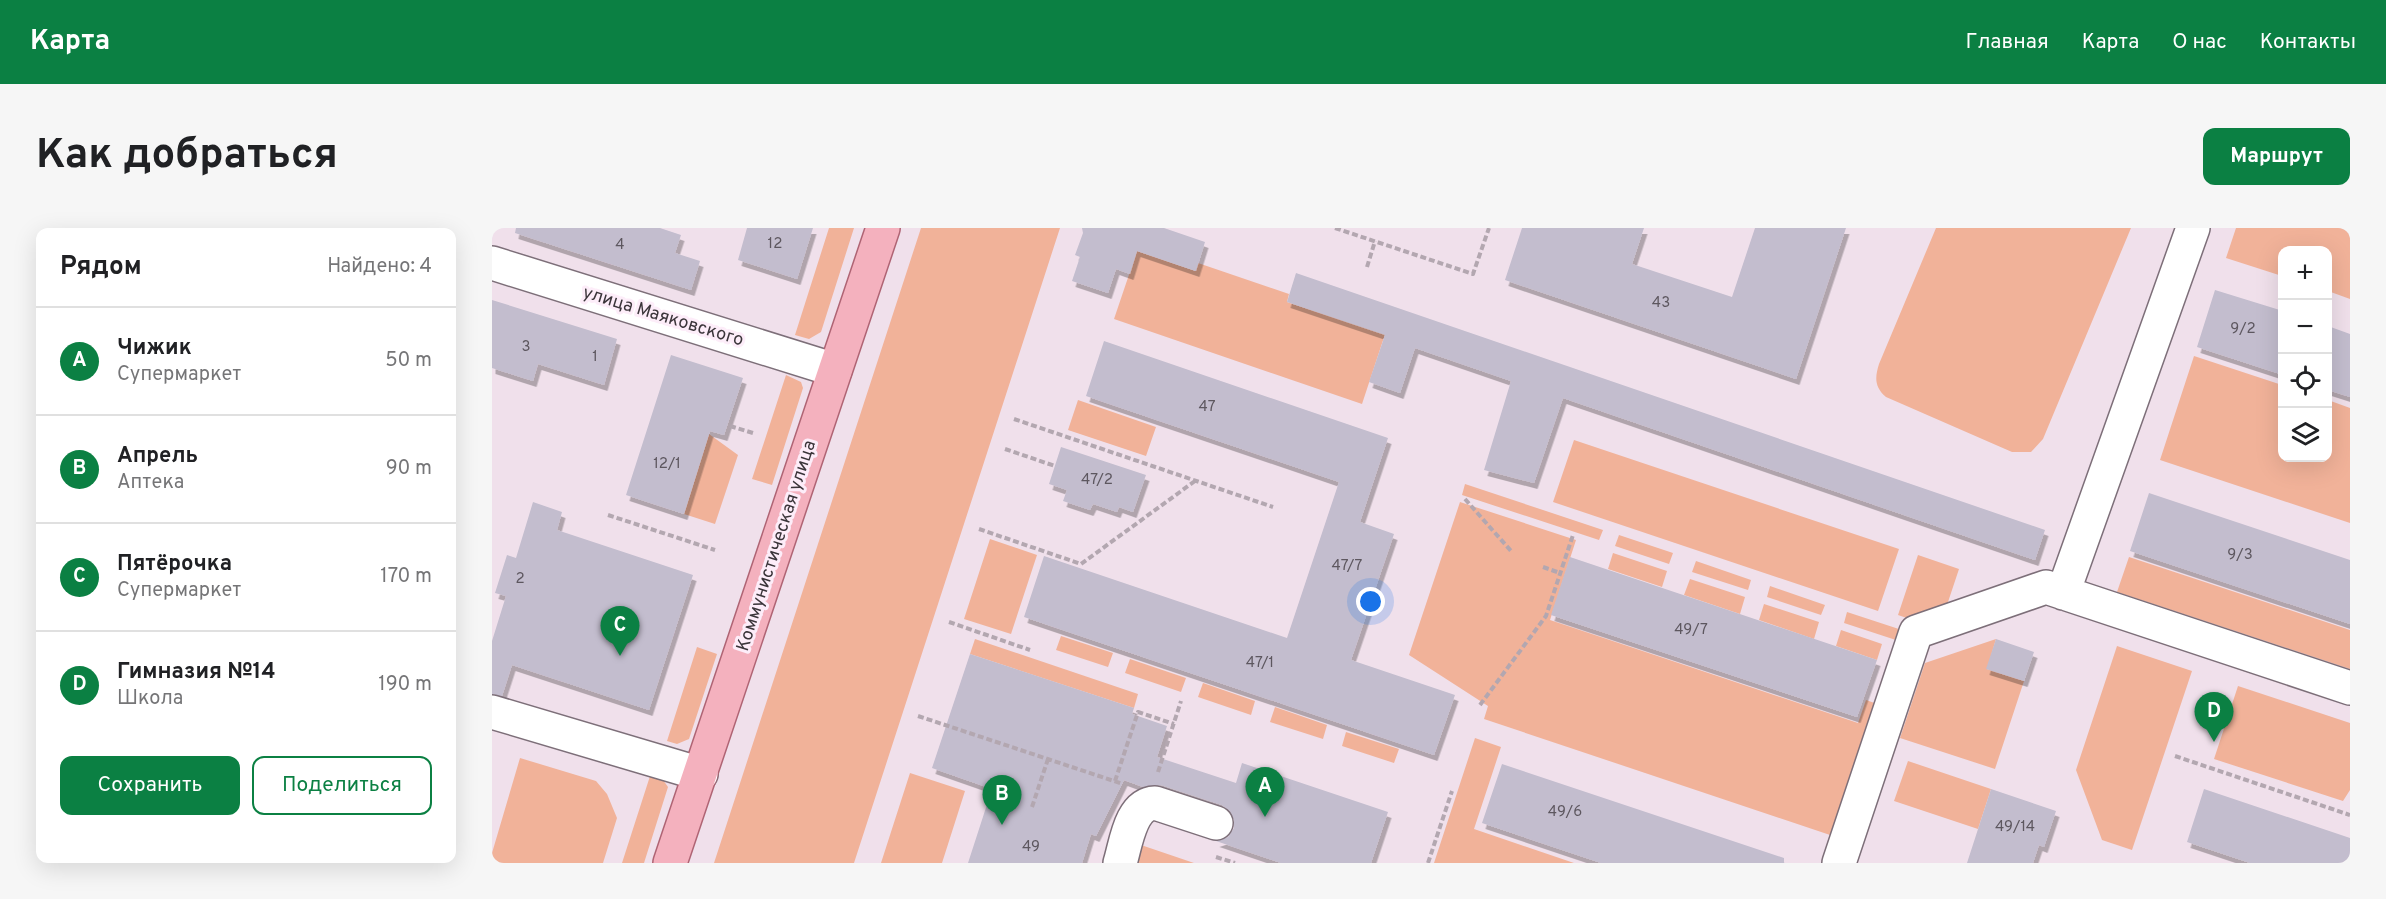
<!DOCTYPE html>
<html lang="ru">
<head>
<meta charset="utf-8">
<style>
  :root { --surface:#fff; --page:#f6f6f6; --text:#202124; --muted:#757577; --line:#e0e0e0; --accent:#0b8043 }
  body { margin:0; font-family:Overpass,sans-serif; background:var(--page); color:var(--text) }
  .controls { position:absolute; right:18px; top:18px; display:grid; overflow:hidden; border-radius:12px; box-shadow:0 6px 24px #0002 }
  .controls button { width:54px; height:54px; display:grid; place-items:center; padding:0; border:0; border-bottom:2px solid var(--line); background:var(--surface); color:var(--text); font:30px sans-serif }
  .you { position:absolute; left:879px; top:374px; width:21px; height:21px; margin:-15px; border:4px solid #fff; border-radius:50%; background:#1a73e8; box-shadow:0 0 0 9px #1a73e833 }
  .badge { display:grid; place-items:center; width:39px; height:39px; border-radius:50%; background:var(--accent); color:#fff; font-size:20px; font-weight:700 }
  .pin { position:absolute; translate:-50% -50px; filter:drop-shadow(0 2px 3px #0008) }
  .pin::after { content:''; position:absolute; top:32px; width:21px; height:18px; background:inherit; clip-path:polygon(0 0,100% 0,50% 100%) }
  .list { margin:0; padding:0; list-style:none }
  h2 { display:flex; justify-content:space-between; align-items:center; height:78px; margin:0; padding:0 24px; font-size:26px }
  h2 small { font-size:20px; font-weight:400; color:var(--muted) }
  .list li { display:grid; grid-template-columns:39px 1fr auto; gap:18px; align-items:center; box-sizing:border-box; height:108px; padding:0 24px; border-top:2px solid var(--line) }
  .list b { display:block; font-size:22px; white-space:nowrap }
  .list p { margin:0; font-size:20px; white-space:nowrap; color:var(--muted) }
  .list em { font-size:20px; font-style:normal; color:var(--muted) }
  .actions { display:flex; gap:12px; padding:18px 24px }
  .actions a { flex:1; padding:14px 0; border:2px solid var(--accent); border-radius:12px; text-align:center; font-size:21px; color:var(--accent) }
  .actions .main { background:var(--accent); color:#fff }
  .icon { flex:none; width:33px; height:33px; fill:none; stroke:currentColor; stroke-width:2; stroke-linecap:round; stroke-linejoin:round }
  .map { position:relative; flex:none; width:1858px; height:635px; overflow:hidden; border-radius:12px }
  header { display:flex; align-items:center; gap:36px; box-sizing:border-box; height:84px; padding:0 30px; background:var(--accent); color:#fff }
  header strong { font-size:28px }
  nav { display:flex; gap:33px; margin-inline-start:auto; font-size:21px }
  .intro { display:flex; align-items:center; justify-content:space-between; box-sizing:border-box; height:144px; padding:0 36px }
  h1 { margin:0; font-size:42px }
  .button { padding:15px 27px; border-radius:12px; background:var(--accent); color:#fff; font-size:21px; font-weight:700 }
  main { display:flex; gap:36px; padding:0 36px }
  aside { flex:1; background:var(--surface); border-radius:12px; box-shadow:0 6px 24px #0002 }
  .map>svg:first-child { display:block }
</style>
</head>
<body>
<header>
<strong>Карта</strong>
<nav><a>Главная</a><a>Карта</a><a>О нас</a><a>Контакты</a></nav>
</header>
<div class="intro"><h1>Как добраться</h1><a class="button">Маршрут</a></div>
<main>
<aside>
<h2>Рядом<small>Найдено: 4</small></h2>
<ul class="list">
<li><span class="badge">A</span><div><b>Чижик</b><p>Супермаркет</p></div><em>50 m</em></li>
<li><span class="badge">B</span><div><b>Апрель</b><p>Аптека</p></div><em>90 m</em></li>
<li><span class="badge">C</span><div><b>Пятёрочка</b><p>Супермаркет</p></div><em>170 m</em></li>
<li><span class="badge">D</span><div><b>Гимназия №14</b><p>Школа</p></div><em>190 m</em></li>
</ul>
<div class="actions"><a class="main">Сохранить</a><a>Поделиться</a></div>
</aside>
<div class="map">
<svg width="1858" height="635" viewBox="0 0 1858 635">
  <defs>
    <filter id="shadow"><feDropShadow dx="3.5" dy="6" stdDeviation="0" flood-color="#0004"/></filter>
  </defs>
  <rect width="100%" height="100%" fill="#f0e0eb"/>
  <path fill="#f1b299" d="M 337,0 L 362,0 L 329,104 L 317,111 L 303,107 Z
    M 429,0 L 568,0 L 362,635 L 222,635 Z
    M 1444,0 L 1639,0 L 1551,211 L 1539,224 L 1520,224 L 1394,169 C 1382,159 1383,149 1387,136 Z
    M 1744,0 L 1858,0 L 1858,71 L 1836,63 L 1836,22 L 1790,22 L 1790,48 L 1734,30 Z
    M 645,23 L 703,43 L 706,35 L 797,66 L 795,74 L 865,97 L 902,79 L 870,176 L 622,91 Z
    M 1702,128 L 1790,157 L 1790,230 L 1836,230 L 1836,172 L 1858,180 L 1858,295 L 1668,232 Z
    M 294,147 L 309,154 L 311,160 L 280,257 L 260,251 Z
    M 586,172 L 664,199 L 654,228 L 576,202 Z
    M 217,206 L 246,227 L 223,296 L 192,286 Z
    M 1082,212 L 1407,321 L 1386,383 L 1061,274 Z
    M 973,256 L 1111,302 L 1107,312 L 970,267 Z
    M 968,274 L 1084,312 L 1058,392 L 1366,495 L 1374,472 L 1391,478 L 1347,610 L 992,491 L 996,478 L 917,427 Z
    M 1127,307 L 1181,325 L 1177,336 L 1123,318 Z
    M 498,311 L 545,327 L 519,406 L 472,391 Z
    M 1121,325 L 1175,343 L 1170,359 L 1116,341 Z
    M 1426,327 L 1467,341 L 1451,389 L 1432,396 L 1406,387 Z
    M 1637,329 L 1858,402 L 1858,441 L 1625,364 Z
    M 1204,333 L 1259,352 L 1256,362 L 1200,344 Z
    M 1198,351 L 1253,369 L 1248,386 L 1192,367 Z
    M 1278,358 L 1333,377 L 1329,387 L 1275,369 Z
    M 1272,376 L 1327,394 L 1322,411 L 1267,392 Z
    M 1355,384 L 1416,404 L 1413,415 L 1352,395 Z
    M 1349,402 L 1390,416 L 1385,432 L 1344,418 Z
    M 569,408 L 621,425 L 616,439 L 564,422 Z
    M 483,411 L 646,466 L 642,480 L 478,426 Z
    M 1504,411 L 1495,441 L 1532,453 L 1503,541 L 1408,510 L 1433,435 Z
    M 1625,418 L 1700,443 L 1640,622 L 1610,612 L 1584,542 Z
    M 205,419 L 225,426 L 197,511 L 185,516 L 175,513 Z
    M 638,431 L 694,450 L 689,464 L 633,445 Z
    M 711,455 L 763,473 L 759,487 L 706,469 Z
    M 1746,458 L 1858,495 L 1858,562 L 1851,573 L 1722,531 Z
    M 783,479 L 835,497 L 831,511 L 778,494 Z
    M 854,504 L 907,521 L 902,535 L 850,518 Z
    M 983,510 L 1009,519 L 982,601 L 1082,635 L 942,635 Z
    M 28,530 L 104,553 L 115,566 L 125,590 L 111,635 L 0,635 L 0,625 Z
    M 1416,533 L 1499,561 L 1486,601 L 1402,573 Z
    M 159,545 L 169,549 L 176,559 L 152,635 L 130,635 Z
    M 418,545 L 473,563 L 450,635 L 389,635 Z
    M 649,617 L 702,635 L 643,635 Z"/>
  <path fill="#c3bdce" filter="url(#shadow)" d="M 24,0 L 168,0 L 189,7 L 183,25 L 208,33 L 199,62 L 23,5 Z
    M 255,0 L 321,0 L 305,51 L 246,32 Z
    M 590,0 L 672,0 L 713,14 L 704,43 L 645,23 L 638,46 L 624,41 L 616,65 L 580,53 L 588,29 L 583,27 L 591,5 Z
    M 1030,0 L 1152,0 L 1140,36 L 1240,69 L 1263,0 L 1354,0 L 1304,151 L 1013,52 Z
    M 804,45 L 1553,302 L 1543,332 L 1071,170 L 1042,255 L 992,242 L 1019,153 L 923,120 L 908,165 L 877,154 L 893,107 L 795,74 Z
    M 1723,62 L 1791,83 L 1791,147 L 1705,119 Z
    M 0,72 L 125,111 L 112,157 L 46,136 L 41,153 L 0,140 Z
    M 1836,98 L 1858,106 L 1858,169 L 1836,162 Z
    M 612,113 L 896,210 L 868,294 L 902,306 L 859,432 L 963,467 L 942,527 L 532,389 L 552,328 L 795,410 L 847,254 L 594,168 Z
    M 179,127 L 251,150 L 232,207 L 218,203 L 192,286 L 134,267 Z
    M 569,219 L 654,247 L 641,284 L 627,279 L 625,284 L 601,276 L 598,282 L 571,273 L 575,262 L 557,256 Z
    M 1657,265 L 1858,332 L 1858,396 L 1638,323 Z
    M 41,274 L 70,284 L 65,302 L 201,347 L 157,482 L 20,437 L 10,468 L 0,466 L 0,413 L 14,368 L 3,365 L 15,327 L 24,330 Z
    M 1078,329 L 1385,432 L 1365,489 L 1059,387 Z
    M 1504,411 L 1542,424 L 1532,453 L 1494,441 Z
    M 478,426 L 642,480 L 640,486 L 675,498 L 665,529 L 744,555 L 750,535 L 896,584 L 879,635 L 789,635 L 724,613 L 736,609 L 742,600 L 742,592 L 738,583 L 730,577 L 669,557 L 651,559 L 632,552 L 604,608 L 599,606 L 590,635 L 476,635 L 500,561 L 440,540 Z
    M 1010,536 L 1292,630 L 1292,635 L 1109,635 L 990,595 Z
    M 1499,561 L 1564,583 L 1552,619 L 1547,617 L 1541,635 L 1475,635 Z
    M 1712,561 L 1858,610 L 1858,635 L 1758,635 L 1695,614 Z"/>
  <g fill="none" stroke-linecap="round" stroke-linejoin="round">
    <defs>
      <path id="minor" d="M 0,35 L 343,142
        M 1571,365 L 1701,0
        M 0,484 L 209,546
        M 628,635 C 634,616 638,576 663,575 L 724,595
        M 1347,635 L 1424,404 L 1554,359 L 1858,460"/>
      <path id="major" d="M 178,635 L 391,0"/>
    </defs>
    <use href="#minor" stroke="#7d6f79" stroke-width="36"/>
    <use href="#major" stroke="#af6474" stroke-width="36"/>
    <path stroke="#b3a7b0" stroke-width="4" stroke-dasharray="6 3" stroke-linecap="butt" d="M 843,0 L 981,46 L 997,0
      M 875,39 L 883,13
      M 522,191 L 781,279
      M 238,198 L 261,205
      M 513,221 L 563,238
      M 973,271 L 1019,323
      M 116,287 L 223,322
      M 487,301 L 589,336 L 703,253
      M 1051,339 L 1068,345
      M 457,394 L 538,422
      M 988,477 L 1054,388 L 1081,307
      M 426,488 L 631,556
      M 1683,528 L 1858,587
      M 666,544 L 689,473
      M 623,553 L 646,484 L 682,496
      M 540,579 L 556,531
      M 724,629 L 743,635
      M 936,635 L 960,563"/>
    <use href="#minor" stroke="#fff" stroke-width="33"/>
    <use href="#major" stroke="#f4b1be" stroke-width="33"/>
  </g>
  <g text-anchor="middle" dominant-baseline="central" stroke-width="6" stroke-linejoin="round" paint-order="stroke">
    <g font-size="15" fill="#5d575f">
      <text x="283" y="16">12</text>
      <text x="128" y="17">4</text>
      <text x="1169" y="75">43</text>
      <text x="1751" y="101">9/2</text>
      <text x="34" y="119">3</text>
      <text x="103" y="129">1</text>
      <text x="715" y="179">47</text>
      <text x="175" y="236">12/1</text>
      <text x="605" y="252">47/2</text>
      <text x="1748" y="327">9/3</text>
      <text x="855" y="338">47/7</text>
      <text x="28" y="351">2</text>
      <text x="1199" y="402">49/7</text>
      <text x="768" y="435">47/1</text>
      <text x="1073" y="584">49/6</text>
      <text x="1523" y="599">49/14</text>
      <text x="539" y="619">49</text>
    </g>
    <g font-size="18" fill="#3b353a" stroke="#fdedf9">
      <text transform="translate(171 89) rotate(17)">улица Маяковского</text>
      <text transform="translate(285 318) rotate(-72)">Коммунистическая улица</text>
    </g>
  </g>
</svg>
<div class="controls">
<button>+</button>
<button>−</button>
<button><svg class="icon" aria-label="locate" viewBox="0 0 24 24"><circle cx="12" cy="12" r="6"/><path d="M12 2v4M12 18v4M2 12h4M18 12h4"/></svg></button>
<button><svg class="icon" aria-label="layers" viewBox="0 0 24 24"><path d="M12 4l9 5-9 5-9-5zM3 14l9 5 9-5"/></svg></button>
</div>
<div class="you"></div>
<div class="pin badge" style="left:773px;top:589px">A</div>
<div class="pin badge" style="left:510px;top:597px">B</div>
<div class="pin badge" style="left:128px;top:428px">C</div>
<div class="pin badge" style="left:1722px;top:514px">D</div>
</div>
</main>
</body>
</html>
